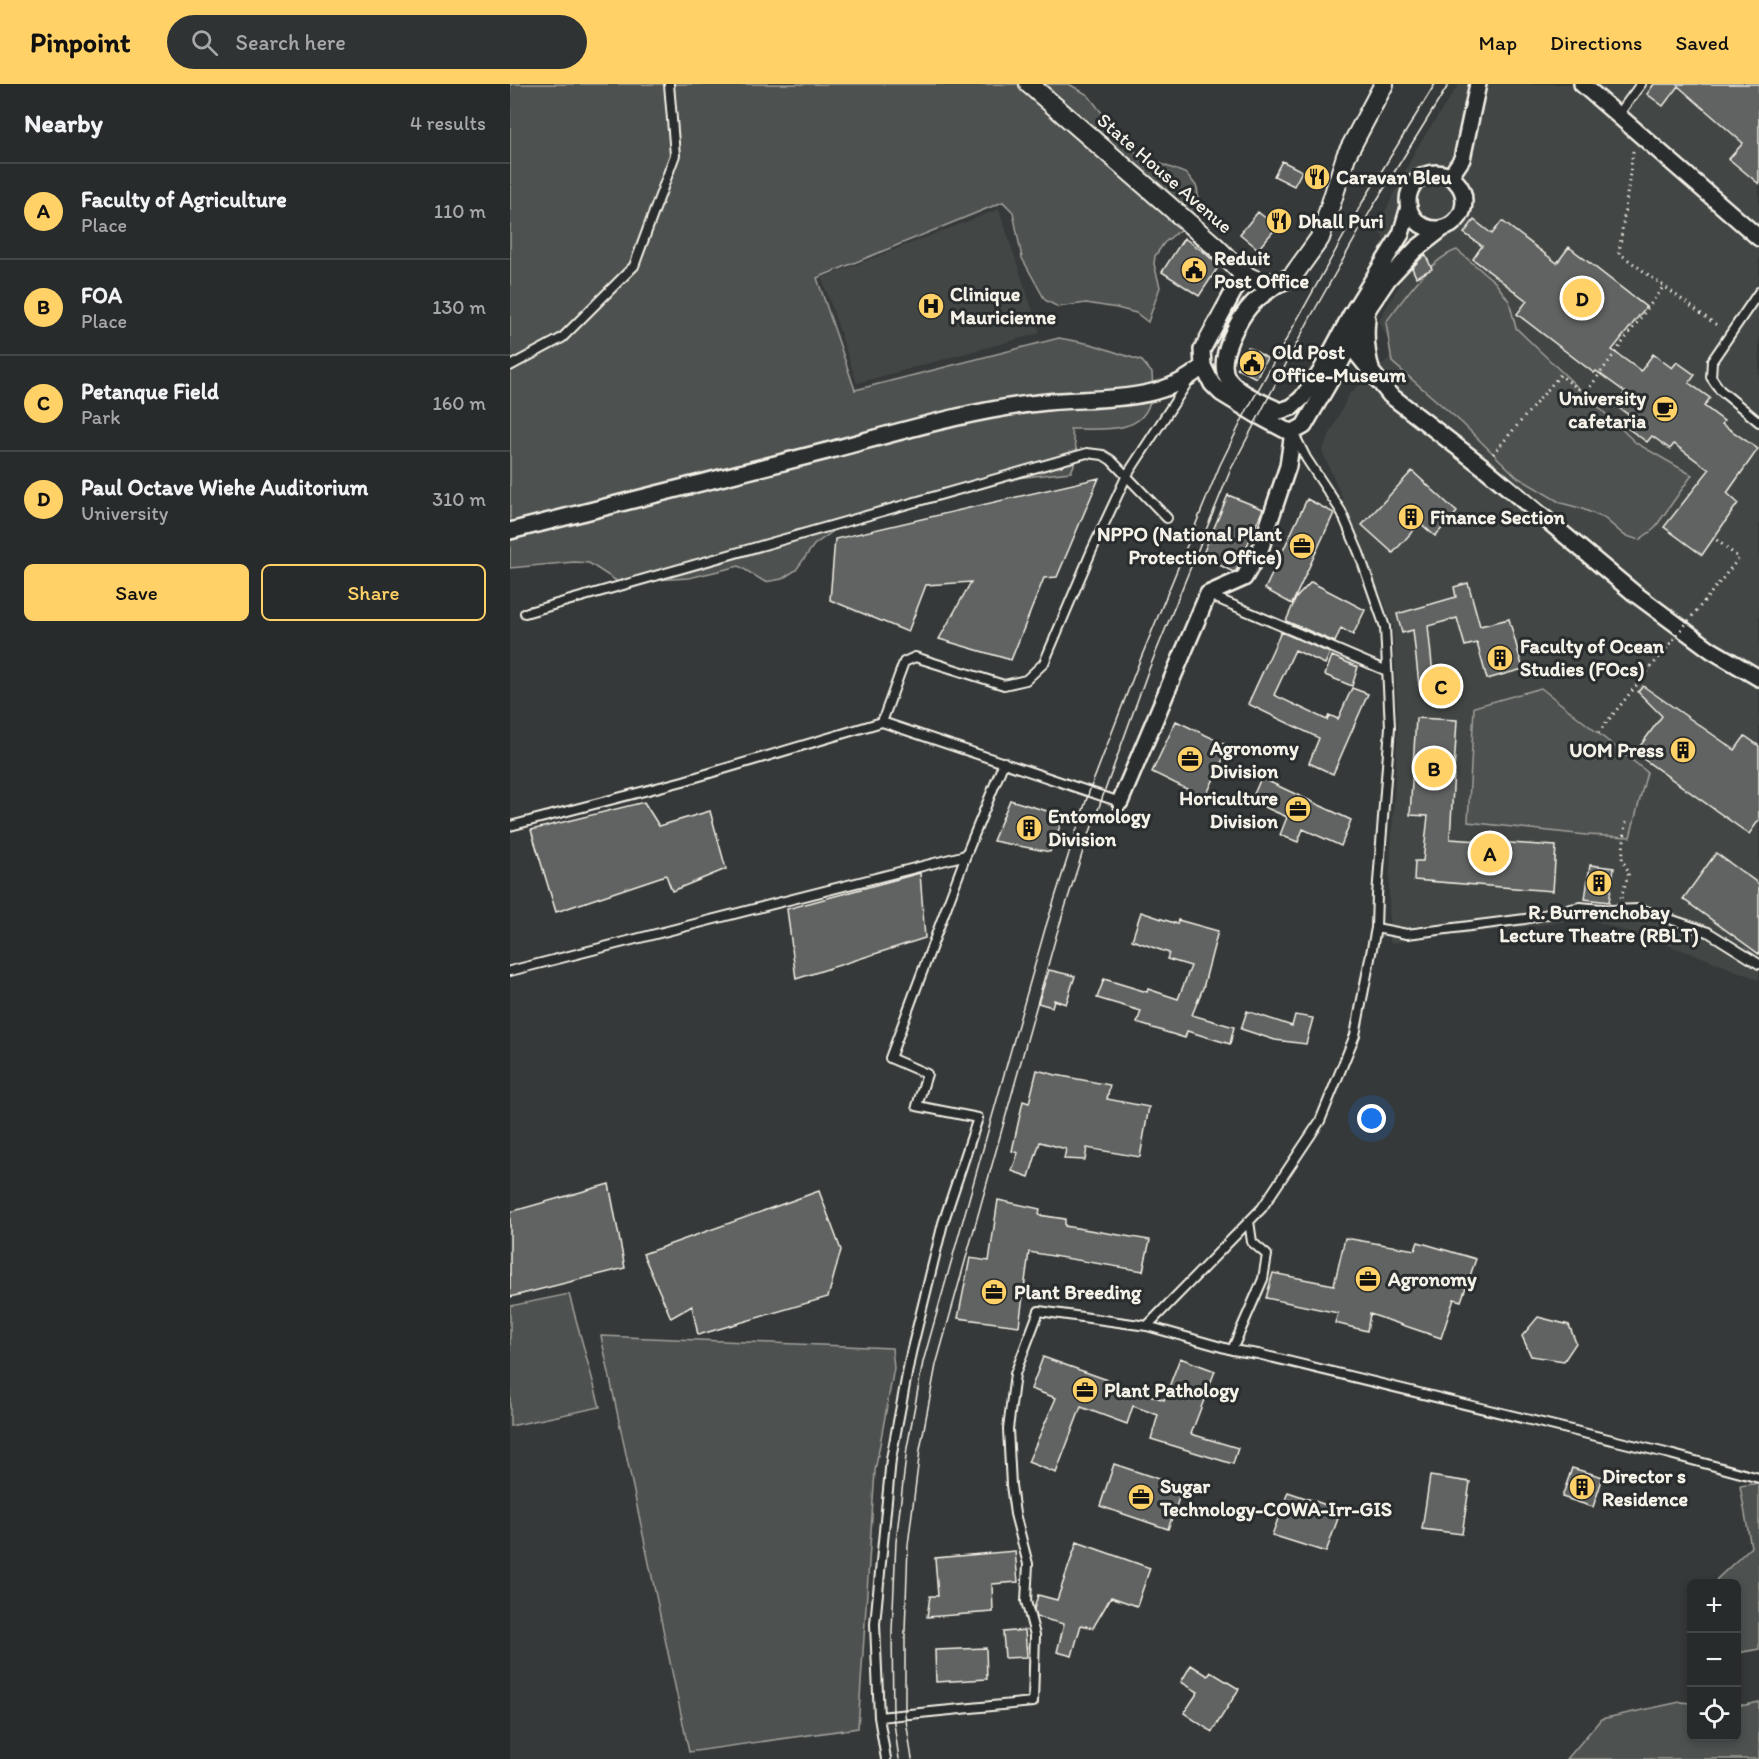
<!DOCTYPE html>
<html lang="en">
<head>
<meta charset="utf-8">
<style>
  :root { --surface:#282b2b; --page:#303333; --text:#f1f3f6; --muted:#a5a7a9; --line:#444747; --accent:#ffd166 }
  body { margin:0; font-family:Itim,sans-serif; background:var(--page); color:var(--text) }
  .controls { position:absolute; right:18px; bottom:18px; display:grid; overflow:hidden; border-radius:9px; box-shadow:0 3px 9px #0003 }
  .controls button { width:54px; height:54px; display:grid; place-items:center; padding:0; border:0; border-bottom:2px solid var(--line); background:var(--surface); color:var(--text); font:30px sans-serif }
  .you { position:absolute; left:862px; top:1035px; width:21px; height:21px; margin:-15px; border:4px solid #fff; border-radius:50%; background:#1a73e8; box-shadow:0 0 0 9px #1a73e833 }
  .badge { display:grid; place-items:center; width:39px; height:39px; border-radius:50%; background:var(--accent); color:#111; font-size:20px; font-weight:700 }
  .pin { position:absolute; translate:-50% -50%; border:3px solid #fff; box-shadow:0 2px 6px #0006 }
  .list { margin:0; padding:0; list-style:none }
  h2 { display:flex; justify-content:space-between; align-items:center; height:78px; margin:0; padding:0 24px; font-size:26px }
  h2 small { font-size:20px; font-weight:400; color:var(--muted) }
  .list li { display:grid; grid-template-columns:39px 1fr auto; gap:18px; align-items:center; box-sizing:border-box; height:96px; padding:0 24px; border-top:2px solid var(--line) }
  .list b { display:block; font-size:22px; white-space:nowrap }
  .list p { margin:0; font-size:20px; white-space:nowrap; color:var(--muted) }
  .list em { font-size:20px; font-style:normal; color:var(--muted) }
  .actions { display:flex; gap:12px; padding:18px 24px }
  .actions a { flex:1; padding:14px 0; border:2px solid var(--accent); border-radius:9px; text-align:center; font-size:21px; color:var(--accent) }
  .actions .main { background:var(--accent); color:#111 }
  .icon { flex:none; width:33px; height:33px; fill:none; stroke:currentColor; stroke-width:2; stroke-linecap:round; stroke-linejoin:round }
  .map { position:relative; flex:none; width:1249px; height:1675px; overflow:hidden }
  header { display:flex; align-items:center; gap:36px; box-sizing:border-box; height:84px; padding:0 30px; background:var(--accent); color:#111 }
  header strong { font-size:28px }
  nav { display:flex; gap:33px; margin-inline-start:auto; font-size:21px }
  .search { width:420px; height:54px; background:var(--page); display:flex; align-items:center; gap:15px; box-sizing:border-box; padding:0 21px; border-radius:33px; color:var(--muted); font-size:22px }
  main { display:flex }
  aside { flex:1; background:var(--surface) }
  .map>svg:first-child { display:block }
</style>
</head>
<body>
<header>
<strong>Pinpoint</strong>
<div class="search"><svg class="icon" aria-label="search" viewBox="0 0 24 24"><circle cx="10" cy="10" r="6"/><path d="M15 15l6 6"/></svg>Search here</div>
<nav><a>Map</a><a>Directions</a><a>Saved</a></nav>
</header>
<main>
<aside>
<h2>Nearby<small>4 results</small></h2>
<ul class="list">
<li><span class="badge">A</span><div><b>Faculty of Agriculture</b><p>Place</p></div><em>110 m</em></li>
<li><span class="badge">B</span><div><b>FOA</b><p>Place</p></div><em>130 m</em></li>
<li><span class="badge">C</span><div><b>Petanque Field</b><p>Park</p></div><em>160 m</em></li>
<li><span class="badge">D</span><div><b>Paul Octave Wiehe Auditorium</b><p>University</p></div><em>310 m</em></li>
</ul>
<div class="actions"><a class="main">Save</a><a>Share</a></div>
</aside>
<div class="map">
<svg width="1249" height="1675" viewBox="0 0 1249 1675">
  <rect width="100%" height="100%" fill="#363939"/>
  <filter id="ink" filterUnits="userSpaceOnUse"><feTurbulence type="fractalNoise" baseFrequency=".0167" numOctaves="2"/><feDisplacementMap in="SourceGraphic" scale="12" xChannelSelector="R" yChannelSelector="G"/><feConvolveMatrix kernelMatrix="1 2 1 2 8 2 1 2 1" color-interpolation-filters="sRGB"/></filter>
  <g filter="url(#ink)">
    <path fill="#434645" d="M 949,0 L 1249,0 L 1249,896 L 1187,871 L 1078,835 L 880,859 L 879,803 L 888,643 L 883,541 L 843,438 L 812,367 L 839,310 L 884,270 L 869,236 L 891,198 L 868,142 L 906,65 Z
      M 489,125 L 530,249 L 347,299 L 312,194 Z"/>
    <path fill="#4e514f" stroke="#a1a19c" stroke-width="1.5" d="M 0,0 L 559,0 L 578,11 L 619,64 L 636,74 L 677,90 L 687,103 L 689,120 L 684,134 L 654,159 L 645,172 L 644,180 L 650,203 L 638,238 L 626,229 L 607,224 L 576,219 L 548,223 L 535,216 L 512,174 L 503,128 L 493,118 L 307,194 L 345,306 L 549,254 L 581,260 L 632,277 L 642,289 C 647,351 607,345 560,345 C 567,364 570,369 561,388 L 497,395 L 329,443 L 304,461 L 286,486 L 272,495 L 255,498 L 229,482 L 179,494 L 108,498 L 79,479 L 64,478 L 0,484 Z
      M 947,166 L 985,198 L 999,217 L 1006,244 L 1126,359 L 1182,391 L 1144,445 L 1129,456 L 1114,451 L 1094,434 L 1070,424 L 1051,419 L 1007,393 L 952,339 L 882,278 L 876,238 C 893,216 921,174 947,166 Z
      M 1031,604 L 1137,688 L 1120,753 L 1076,751 L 958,738 L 964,623 Z
      M 59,1210 L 90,1323 L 0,1342 L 0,1222 Z
      M 91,1252 L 382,1264 L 384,1284 L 365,1387 L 348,1644 L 179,1668 Z
      M 1249,1399 L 1249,1565 L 1227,1569 L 1226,1500 L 1206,1499 L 1207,1495 L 1241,1463 L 1230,1402 Z
      M 1170,1618 L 1181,1619 L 1182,1652 L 1226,1652 L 1227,1621 L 1236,1621 L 1249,1618 L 1249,1675 L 1057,1675 L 1091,1635 Z"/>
    <path fill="#616362" stroke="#f4f1e8" stroke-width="1.5" d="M 1144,0 L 1249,0 L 1249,100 L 1219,75 L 1233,59 L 1168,2 L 1153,22 L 1137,10 Z
      M 772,77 L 792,87 L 784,102 L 764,92 Z
      M 748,128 L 767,143 L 748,165 L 730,150 Z
      M 964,136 L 982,150 L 992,137 L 1047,179 L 1059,163 L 1136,223 L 1102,266 L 1131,287 L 1143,270 L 1162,284 L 1167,278 L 1185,291 L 1179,299 L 1200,314 L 1194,322 L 1214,337 L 1212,340 L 1248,365 L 1217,409 L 1228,419 L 1192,471 L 1154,443 L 1199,386 L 1164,360 L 1160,365 L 1142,352 L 1137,358 L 1116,343 L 1123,334 L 1106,322 L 1115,308 L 1086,287 L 1084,289 L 1007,230 L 1017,217 L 963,175 L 972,162 L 954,149 Z
      M 674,154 L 694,168 L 709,182 L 689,212 L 652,188 Z
      M 915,170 L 922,185 L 906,193 L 902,184 Z
      M 738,263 L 757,274 L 746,294 L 727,284 Z
      M 902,387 L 947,428 L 925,452 L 910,439 L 883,469 L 852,441 Z
      M 589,394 L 547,493 L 534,494 L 501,576 L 429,555 L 461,498 L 416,501 L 398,548 L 320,516 L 325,455 Z
      M 718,411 L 753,425 L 726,487 L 723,488 L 692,472 Z
      M 797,415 L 824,429 L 782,520 L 755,505 Z
      M 801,498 L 855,526 L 843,551 L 831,544 L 825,558 L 776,537 L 786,514 Z
      M 958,499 L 970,542 L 999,535 L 1013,585 L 977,595 L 967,559 L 955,562 L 947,534 L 918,542 L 924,600 L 909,601 L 903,546 L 892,549 L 887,530 L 946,513 L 944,503 Z
      M 771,548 L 820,569 L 815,580 L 785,566 L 764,611 L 817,636 L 819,631 L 828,635 L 842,604 L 858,610 L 823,690 L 799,679 L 809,654 L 738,620 Z
      M 822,572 L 848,583 L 842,602 L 815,591 Z
      M 1133,602 L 1225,666 L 1235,652 L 1249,662 L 1249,736 L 1239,750 L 1125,669 L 1152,632 L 1128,608 Z
      M 906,634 L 947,636 L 940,755 L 1046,762 L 1043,807 L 904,796 L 905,777 L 913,777 L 918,732 L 900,731 Z
      M 666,637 L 719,662 L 695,714 L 642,688 Z
      M 751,694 L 841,736 L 831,762 L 793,745 L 788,758 L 770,751 L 777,733 L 741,717 Z
      M 500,716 L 554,732 L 540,768 L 483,757 Z
      M 134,718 L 149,742 L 200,727 L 216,785 L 162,807 L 156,791 L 46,828 L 21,746 Z
      M 1206,769 L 1249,800 L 1249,870 L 1173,815 Z
      M 1080,781 L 1104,784 L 1099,818 L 1075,815 Z
      M 410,789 L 415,854 L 286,895 L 277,825 Z
      M 631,828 L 667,840 L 668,836 L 708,847 L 693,904 L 682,931 L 724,943 L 720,960 L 677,947 L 675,954 L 627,939 L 631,927 L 587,914 L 594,895 L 637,908 L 638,905 L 668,915 L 681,882 L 657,875 L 659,869 L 622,856 Z
      M 539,886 L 565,892 L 556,920 L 544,916 L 542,923 L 528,919 Z
      M 737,927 L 782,942 L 785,931 L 803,934 L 796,960 L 765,956 L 731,945 Z
      M 527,986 L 546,991 L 600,1001 L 597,1015 L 639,1023 L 630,1073 L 577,1064 L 575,1076 L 554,1075 L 556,1065 L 530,1058 L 519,1093 L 502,1087 L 508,1069 L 502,1067 L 513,1017 L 519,1019 Z
      M 99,1100 L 115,1184 L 0,1213 L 0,1128 Z
      M 309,1107 L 331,1166 L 318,1213 L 188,1251 L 182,1222 L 161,1234 L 133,1170 Z
      M 488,1116 L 530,1125 L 529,1131 L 555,1135 L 555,1142 L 640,1156 L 633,1187 L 519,1168 L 509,1242 L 448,1234 L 460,1174 L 479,1177 Z
      M 835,1154 L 905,1166 L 908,1158 L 966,1175 L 951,1217 L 944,1215 L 931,1254 L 860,1230 L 857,1247 L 825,1239 L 828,1229 L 756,1214 L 763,1189 L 824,1201 Z
      M 1028,1233 L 1059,1241 L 1066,1259 L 1054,1277 L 1021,1272 L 1012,1252 Z
      M 533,1273 L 654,1316 L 670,1274 L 705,1287 L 681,1350 L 728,1364 L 723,1380 L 641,1355 L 648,1331 L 623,1322 L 617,1340 L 571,1323 L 546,1389 L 518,1378 L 546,1314 L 521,1305 Z
      M 604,1380 L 673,1403 L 658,1445 L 590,1422 Z
      M 1062,1384 L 1093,1393 L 1083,1423 L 1052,1413 Z
      M 920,1392 L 960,1398 L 952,1450 L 912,1445 Z
      M 778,1408 L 831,1426 L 816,1468 L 762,1451 Z
      M 567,1458 L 640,1484 L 627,1522 L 601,1513 L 583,1544 L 571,1541 L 562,1572 L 547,1568 L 554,1540 L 526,1533 L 524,1525 L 528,1511 L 547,1516 Z
      M 505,1467 L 508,1498 L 482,1500 L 483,1528 L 417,1533 L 420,1512 L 428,1512 L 425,1474 Z
      M 515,1546 L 517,1573 L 495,1574 L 493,1548 Z
      M 476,1564 L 477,1595 L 426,1598 L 425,1566 Z
      M 681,1581 L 698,1592 L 701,1588 L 729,1605 L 702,1648 L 674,1629 L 688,1608 L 671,1598 Z"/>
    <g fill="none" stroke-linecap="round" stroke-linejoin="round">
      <defs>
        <path id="service" d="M 1108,31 L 1131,0
          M 1249,208 L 1202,277 L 1201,293 L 1210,306 L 1249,338
          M 0,282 L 52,254 L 124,182 L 165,71 L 159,0
          M 699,511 L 877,587
          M 15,529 L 577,369 L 593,371 L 601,376 L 657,434
          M 372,638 L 610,718
          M 494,678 L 456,771 L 380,974 L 417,990 L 407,1022 L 468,1034 L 433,1139 L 401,1269 L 381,1375 L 365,1540 L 369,1633 L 523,1618 L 525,1551 L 516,1517 L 518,1480 L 505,1430 L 501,1401 L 498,1345 L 505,1290 L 529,1227 L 637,1242 L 722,1266 L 748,1270 L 1156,1369 L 1249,1394
          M 0,742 L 173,697 L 372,638 L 394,578 L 405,573 L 494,601 L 516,596 L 534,579 L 582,466 L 617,391 L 679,296
          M 866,844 L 897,850 L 1015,835 L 1070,823 L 1102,826 L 1130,825 L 1198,848 L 1249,880
          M 0,887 L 456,771
          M 637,1242 L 752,1124 L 810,1037 L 845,951 L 866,844 L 867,811 L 880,643 L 875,543 L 849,469 L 831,427 L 796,374 L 785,352
          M 722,1266 L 753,1195 L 757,1171 L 742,1158 L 739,1137
          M 369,1633 L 376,1675"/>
        <path id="minor" d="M 1072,0 L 1249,154
          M898 117a28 28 0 1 1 56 0a28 28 0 1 1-56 0Z
          M 940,93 L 952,75 L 968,0
          M 733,190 L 692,266 L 693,282 L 702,300 L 711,309 L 747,331 L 775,346 L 783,348 L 794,342 L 831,278 L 859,223 L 878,195 L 906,165 L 933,144
          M 770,198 C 761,205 751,211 743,219 C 729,233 705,276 718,295 C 729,310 754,319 770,327 L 782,323 L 792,314 L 810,289 L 841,231 L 891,150 L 899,123
          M 857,235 C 855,253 856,267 861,285
          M 840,261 L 880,311 L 972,382 L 1124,509 L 1201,566 L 1249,594
          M 0,447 C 107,420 214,393 321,366 C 392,347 464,325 537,318 C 589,313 652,320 693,282
          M 610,718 L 698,510 L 734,494 L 750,466 L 778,382 L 783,348"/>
        <path id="tertiary" d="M 519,0 L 706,163 L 733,190 L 743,195 L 754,199 L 770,198 L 782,193 L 810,154 L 836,72 L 874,0"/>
      </defs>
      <use href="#service" stroke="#f4f1e8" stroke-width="12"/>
      <use href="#minor" stroke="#f4f1e8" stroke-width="20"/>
      <use href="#tertiary" stroke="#f4f1e8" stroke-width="22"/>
      <path stroke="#f4f1e8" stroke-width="3" stroke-dasharray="1.5 4.5" stroke-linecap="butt" d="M 1123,67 L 1109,169 L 1209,243
        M 983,370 L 1050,291 L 1075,310 L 1153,203
        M 1111,814 L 1119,788 L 1112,776 L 1116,738"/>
      <use href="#service" stroke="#2a2d2e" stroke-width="8"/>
      <use href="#minor" stroke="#2a2d2e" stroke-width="15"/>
      <use href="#tertiary" stroke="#2a2d2e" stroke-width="18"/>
      <path stroke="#f4f1e8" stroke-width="1.5" d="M 389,1675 L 383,1632 L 382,1547 L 386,1458 L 397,1364 L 413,1278 L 535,845 L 560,766 L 579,708 L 626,586 L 710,381 L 737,326 L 852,119 L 925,0
        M 402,1675 L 395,1630 L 395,1547 L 398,1461 L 410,1366 L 426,1281 L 547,849 L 572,770 L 637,590 L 721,385 L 799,236 L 862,124 L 939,0"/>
      <path stroke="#f4f1e8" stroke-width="3" stroke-dasharray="1.5 4.5" stroke-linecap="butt" d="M 1088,649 L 1229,474 L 1203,453"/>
    </g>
  </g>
  <defs>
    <symbol id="restaurant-disc" viewBox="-11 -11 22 22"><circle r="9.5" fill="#ffd166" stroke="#2a2d2e"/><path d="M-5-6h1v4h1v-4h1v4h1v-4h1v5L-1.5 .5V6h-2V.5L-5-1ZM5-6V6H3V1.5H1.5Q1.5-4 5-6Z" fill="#111"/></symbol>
    <symbol id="civic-disc" viewBox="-11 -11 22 22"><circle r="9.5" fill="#ffd166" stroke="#2a2d2e"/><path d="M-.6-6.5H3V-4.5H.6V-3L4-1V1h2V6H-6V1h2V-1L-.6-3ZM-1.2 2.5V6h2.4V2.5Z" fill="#111"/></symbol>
    <symbol id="hospital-disc" viewBox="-11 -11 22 22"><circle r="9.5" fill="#ffd166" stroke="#2a2d2e"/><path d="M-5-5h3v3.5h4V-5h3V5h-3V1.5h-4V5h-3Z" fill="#111"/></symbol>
    <symbol id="cafe-disc" viewBox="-11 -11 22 22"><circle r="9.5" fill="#ffd166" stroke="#2a2d2e"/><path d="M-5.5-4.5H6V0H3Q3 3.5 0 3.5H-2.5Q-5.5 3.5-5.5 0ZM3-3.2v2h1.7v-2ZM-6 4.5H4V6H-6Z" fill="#111"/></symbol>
    <symbol id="building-disc" viewBox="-11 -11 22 22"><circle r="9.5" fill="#ffd166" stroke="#2a2d2e"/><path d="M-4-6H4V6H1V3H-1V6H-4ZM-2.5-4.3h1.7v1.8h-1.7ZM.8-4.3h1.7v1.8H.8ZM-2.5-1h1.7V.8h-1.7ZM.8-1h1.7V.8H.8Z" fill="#111"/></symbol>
    <symbol id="office-disc" viewBox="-11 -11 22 22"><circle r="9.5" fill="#ffd166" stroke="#2a2d2e"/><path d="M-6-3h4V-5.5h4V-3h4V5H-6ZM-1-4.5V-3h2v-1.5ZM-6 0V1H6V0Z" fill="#111"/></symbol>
  </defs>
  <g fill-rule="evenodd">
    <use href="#restaurant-disc" x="792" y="78" width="30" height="30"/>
    <use href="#restaurant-disc" x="754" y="122" width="30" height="30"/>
    <use href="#civic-disc" x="669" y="171" width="30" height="30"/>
    <use href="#hospital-disc" x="406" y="207" width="30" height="30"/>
    <use href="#civic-disc" x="727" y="264" width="30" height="30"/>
    <use href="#cafe-disc" x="1140" y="310" width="30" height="30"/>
    <use href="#building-disc" x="886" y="418" width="30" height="30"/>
    <use href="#office-disc" x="777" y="447" width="30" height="30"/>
    <use href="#building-disc" x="975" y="559" width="30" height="30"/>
    <use href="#building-disc" x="1158" y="651" width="30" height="30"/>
    <use href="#office-disc" x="665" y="660" width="30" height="30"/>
    <use href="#office-disc" x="773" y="710" width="30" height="30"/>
    <use href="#building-disc" x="504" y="729" width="30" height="30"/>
    <use href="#building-disc" x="1074" y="784" width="30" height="30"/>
    <use href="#office-disc" x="843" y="1180" width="30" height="30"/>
    <use href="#office-disc" x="469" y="1193" width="30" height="30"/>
    <use href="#office-disc" x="560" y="1291" width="30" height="30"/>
    <use href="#building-disc" x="1057" y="1388" width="30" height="30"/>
    <use href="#office-disc" x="616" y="1398" width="30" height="30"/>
  </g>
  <g text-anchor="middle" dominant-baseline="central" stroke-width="6" stroke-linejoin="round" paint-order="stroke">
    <g font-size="20" fill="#f4f1e8" stroke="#2a2d2e">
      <text transform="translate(655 89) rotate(41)">State House Avenue</text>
    </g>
    <g font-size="20" font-weight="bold" fill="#f4f1e8" stroke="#2a2d2e" text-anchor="start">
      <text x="826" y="93">Caravan Bleu</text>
      <text x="788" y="137">Dhall Puri</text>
      <text x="704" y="174">Reduit<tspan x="704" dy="23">Post Office</tspan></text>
      <text x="440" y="210">Clinique<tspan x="440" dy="23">Mauricienne</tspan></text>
      <text x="762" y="268">Old Post<tspan x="762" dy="23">Office-Museum</tspan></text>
      <text x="1136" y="314" text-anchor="end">University<tspan x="1136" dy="23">cafetaria</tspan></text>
      <text x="920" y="433">Finance Section</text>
      <text x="772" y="450" text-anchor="end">NPPO (National Plant<tspan x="772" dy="23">Protection Office)</tspan></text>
      <text x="1010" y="562">Faculty of Ocean<tspan x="1010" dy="23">Studies (FOcs)</tspan></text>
      <text x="700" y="664">Agronomy<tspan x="700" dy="23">Division</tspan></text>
      <text x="1154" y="666" text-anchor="end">UOM Press</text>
      <text x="768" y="714" text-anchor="end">Horiculture<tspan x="768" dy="23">Division</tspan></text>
      <text x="538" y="732">Entomology<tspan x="538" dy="23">Division</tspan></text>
      <text x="1089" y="828" text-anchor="middle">R. Burrenchobay<tspan x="1089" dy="23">Lecture Theatre (RBLT)</tspan></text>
      <text x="878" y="1195">Agronomy</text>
      <text x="504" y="1208">Plant Breeding</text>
      <text x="594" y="1306">Plant Pathology</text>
      <text x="1092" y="1392">Director s<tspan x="1092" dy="23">Residence</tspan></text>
      <text x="650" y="1402">Sugar<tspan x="650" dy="23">Technology-COWA-Irr-GIS</tspan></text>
    </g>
  </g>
</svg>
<div class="controls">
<button>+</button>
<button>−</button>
<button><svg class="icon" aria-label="locate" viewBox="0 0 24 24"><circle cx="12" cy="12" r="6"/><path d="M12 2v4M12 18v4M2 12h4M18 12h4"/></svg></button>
</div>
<div class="you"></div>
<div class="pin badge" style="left:980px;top:769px">A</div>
<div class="pin badge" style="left:924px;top:684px">B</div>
<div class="pin badge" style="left:931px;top:602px">C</div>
<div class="pin badge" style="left:1072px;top:214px">D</div>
</div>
</main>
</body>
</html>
